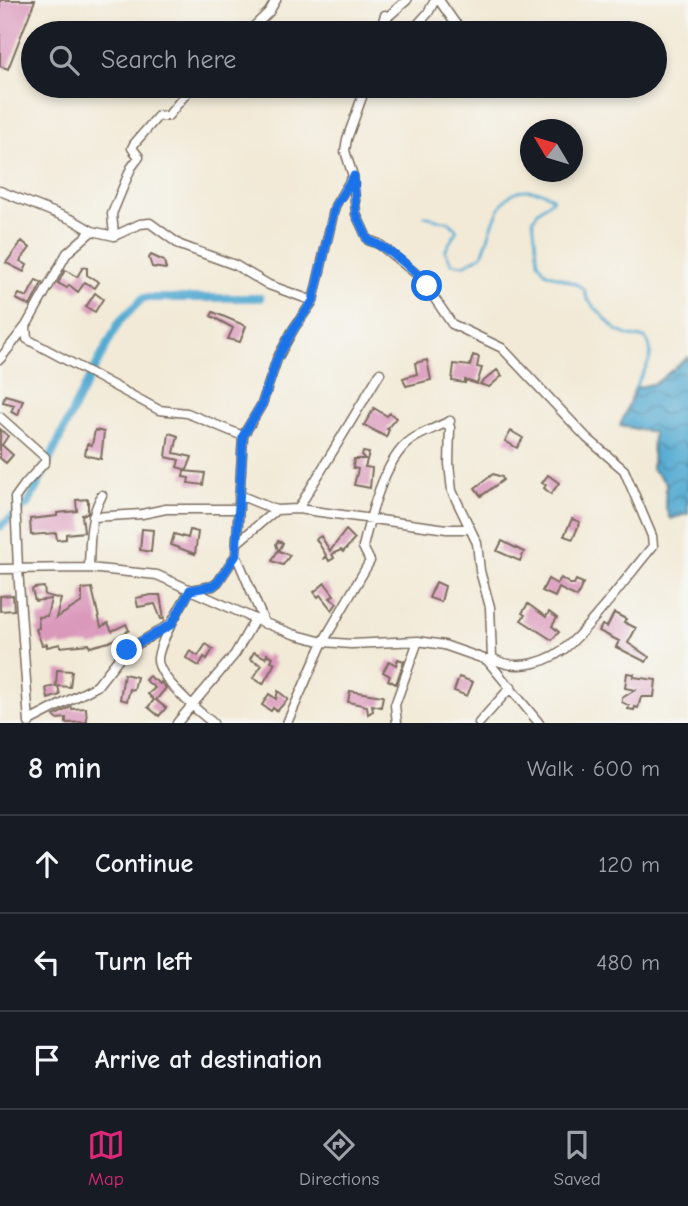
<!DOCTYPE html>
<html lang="en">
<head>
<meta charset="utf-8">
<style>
  :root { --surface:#171b24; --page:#242831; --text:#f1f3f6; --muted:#9ea1a6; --line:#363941; --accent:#db2777 }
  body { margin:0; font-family:"Comic Neue",sans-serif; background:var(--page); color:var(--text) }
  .compass { position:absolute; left:520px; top:119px; width:63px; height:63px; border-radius:50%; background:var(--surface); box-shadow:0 4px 10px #0003; rotate:308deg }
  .stop { position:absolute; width:21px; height:21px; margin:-16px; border:5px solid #1a73e8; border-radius:50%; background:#fff }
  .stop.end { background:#1a73e8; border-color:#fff; box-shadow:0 2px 7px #0008 }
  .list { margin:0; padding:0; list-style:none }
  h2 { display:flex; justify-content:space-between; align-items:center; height:91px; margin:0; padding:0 28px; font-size:30px }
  h2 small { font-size:23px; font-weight:400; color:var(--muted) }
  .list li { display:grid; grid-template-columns:46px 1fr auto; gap:21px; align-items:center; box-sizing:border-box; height:98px; padding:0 28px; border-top:2px solid var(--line) }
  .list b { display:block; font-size:26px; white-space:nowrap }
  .list em { font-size:23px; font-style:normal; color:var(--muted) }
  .icon { flex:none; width:38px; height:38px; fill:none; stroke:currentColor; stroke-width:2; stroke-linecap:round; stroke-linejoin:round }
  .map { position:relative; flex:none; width:688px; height:723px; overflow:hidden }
  .search { position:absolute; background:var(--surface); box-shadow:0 4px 10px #0003; left:21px; right:21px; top:21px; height:77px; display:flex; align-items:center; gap:18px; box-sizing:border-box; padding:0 24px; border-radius:38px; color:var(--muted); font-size:26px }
  .sheet { height:385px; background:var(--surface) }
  nav { display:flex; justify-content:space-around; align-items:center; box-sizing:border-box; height:98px; border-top:2px solid var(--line); background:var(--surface); font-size:19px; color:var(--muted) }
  nav a { display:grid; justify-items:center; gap:4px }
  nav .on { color:var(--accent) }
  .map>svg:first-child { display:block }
</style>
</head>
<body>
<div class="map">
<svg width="688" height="723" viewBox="0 0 688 723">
  <defs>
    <pattern id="water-waves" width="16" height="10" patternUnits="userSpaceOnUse" patternTransform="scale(1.75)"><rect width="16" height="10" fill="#55abd2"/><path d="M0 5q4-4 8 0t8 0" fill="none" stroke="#488baa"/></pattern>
  </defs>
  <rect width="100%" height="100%" fill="#f6f6f2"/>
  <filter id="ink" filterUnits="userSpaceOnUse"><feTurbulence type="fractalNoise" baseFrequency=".0143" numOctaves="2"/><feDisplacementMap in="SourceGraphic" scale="14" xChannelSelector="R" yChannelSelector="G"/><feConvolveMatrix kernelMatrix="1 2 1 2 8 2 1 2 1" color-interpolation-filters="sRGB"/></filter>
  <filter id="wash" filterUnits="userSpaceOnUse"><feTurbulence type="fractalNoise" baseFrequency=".00686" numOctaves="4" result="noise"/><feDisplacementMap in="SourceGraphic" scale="28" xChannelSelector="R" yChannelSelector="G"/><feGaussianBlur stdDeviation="1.57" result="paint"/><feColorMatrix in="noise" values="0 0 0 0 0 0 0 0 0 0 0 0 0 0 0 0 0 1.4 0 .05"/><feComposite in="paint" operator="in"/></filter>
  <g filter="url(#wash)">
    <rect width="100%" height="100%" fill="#f2ead7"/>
    <path fill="url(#water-waves)" stroke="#486a78" stroke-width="2" d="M 688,357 L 688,514 L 670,519 L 665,505 L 666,483 L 652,469 L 653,432 L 620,426 L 635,388 L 656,383 Z"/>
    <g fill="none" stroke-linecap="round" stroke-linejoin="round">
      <path stroke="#55abd2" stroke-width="2.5" d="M 424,216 L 449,222 L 457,230 L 445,251 L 452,263 L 464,265 L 482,255 C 492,232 497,188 528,190 C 539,191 546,192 553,199 L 538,211 L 533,220 L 538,261 L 545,272 L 576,284 L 584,289 L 587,299 L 616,330 L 630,336 L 645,338 C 659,354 643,371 635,388"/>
      <path stroke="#55abd2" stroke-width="8" d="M 0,527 L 29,503 L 76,404 L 119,322 L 143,298 L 260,298"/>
    </g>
    <g id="blocks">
      <path fill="#da98bb" d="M 0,0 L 35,0 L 8,69 L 0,66 Z
        M 22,241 L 30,248 L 20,261 L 27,265 L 24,272 L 6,263 Z
        M 151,255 L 164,261 L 166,269 L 152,267 L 149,258 Z
        M 83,267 L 87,268 L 87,275 L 99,282 L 95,288 L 85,282 L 78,292 L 69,285 L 67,288 L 58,283 L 65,270 L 77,277 Z
        M 36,280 L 42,283 L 30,306 L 16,299 L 19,294 L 27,297 Z
        M 95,293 L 103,299 L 95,312 L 86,307 Z
        M 213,312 L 246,326 L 240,342 L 228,339 L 233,328 L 211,316 Z
        M 473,355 L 479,357 L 477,367 L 482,368 L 477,384 L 465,380 L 465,383 L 452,381 L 454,364 L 470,366 Z
        M 427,360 L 431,380 L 406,386 L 403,378 L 417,374 L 415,363 Z
        M 497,370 L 502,376 L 489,387 L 480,384 Z
        M 5,395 L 23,400 L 18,415 L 11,412 L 14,405 L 3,402 Z
        M 374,408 L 387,416 L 390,413 L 396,418 L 387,429 L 389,430 L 386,437 L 364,425 Z
        M 0,429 L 8,436 L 2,445 L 13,455 L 6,463 L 0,458 Z
        M 95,430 L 104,432 L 101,459 L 85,455 L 87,444 L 92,445 Z
        M 511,431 L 523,438 L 517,448 L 505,441 Z
        M 169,433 L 178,436 L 174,453 L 192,457 L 187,470 L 177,467 L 179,460 L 166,457 Z
        M 363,452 L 369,453 L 365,467 L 372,468 L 370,488 L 354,485 L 358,469 L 353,468 L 354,459 L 365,459 L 362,456 Z
        M 184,471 L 205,473 L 203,485 L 188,483 L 189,478 L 183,477 Z
        M 493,474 L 502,477 L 503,480 L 481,496 L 475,488 Z
        M 548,475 L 559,483 L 551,494 L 544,488 L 546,485 L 542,483 Z
        M 88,499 L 88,513 L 82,515 L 84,532 L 66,534 L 66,539 L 57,540 L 56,533 L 31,535 L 30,519 L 57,516 L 57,513 L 77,511 L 76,500 Z
        M 572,519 L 580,522 L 573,539 L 564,536 Z
        M 142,529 L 153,530 L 151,552 L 140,550 Z
        M 190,530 L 198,532 L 195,554 L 171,545 L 174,534 L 188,538 Z
        M 346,530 L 355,539 L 343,552 L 341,550 L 332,554 L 334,558 L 329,561 L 327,557 L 323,559 L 326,555 L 316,539 L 321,536 L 330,551 Z
        M 278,541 L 283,543 L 279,551 L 290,555 L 283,565 L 272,561 L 278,550 L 276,544 Z
        M 502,541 L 524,552 L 520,561 L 497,551 Z
        M 561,578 L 570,584 L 574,584 L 576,580 L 583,583 L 577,597 L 559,588 L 555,597 L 542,591 L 548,579 L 557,584 Z
        M 436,582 L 445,586 L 441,602 L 429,598 Z
        M 325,583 L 334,595 L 330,598 L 337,603 L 332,610 L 320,595 L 318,597 L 314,592 Z
        M 44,587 L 45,595 L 61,599 L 56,618 L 82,602 L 82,589 L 92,588 L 101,627 L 108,623 L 112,631 L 126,624 L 129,630 L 109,642 L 90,647 L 89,644 L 60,647 L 60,644 L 47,647 L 47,644 L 42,645 L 36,629 L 39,628 L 38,617 L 47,616 L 51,599 L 35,601 L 32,590 L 34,588 Z
        M 13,595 L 14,610 L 0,611 L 0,596 Z
        M 151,595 L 160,595 L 164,619 L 161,619 L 155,604 L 138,607 L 136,598 Z
        M 528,604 L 546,617 L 549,612 L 557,618 L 552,626 L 559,632 L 552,640 L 521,620 L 525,615 L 522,613 Z
        M 614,613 L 626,619 L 624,622 L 636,628 L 628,643 L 649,657 L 646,662 L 616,647 L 619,641 L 599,631 L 602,625 L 607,627 Z
        M 206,644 L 213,649 L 207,659 L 204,657 L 199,666 L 186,658 L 190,651 L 198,656 Z
        M 254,652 L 266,658 L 267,654 L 273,657 L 271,661 L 275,663 L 263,684 L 253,678 L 262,665 L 250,659 Z
        M 398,659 L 404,661 L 396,684 L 388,680 L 390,676 L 383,672 L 389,661 L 396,665 Z
        M 57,670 L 72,671 L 70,687 L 58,686 L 60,695 L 48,699 L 46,688 L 56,686 Z
        M 627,673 L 634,674 L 633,677 L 656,680 L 654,697 L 641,697 L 638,708 L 635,707 L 634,710 L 628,709 L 629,706 L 622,702 L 622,698 L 635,690 L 625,688 Z
        M 124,674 L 137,677 L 134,690 L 130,689 L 127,701 L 120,699 Z
        M 149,676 L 160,684 L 161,682 L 166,688 L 156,700 L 166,708 L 159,716 L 148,707 L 154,700 L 148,694 L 155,688 L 145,680 Z
        M 459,677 L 473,682 L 467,696 L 454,691 Z
        M 278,691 L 288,699 L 277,711 L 273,708 L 271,711 L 262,705 L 269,694 L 276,699 Z
        M 350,691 L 383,696 L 381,707 L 372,705 L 373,711 L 368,714 L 367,706 L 348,702 Z
        M 71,707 L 72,709 L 86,708 L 87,722 L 66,723 L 66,718 L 57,719 L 54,716 Z"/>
    </g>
  </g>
  <g filter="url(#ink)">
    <use href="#blocks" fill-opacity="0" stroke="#7b6d5f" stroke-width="2"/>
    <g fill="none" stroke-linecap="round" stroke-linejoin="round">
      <defs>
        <path id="minor" d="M 439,0 L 455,23 L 467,33
          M 385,15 L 383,21 L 407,0
          M 247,33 L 269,12 L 276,0
          M 410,33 L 428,13 L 435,0
          M 353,176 L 356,214 L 368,240 L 379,244 L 420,277 L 452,324 L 502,348 L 587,438 L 624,470 L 652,536 L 653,546 C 627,577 600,615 572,642 C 552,662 517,673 492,658
          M 0,191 L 73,220 L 92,231 L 114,236 L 140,224 L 150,223 L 180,245 L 235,265 L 269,285 L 313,301
          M 114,235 L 112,214 L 131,168 L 139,157 L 132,148 L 134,144 L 158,116 L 168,116 L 192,86
          M 26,326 L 27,339 L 159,410 L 187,413 L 243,436
          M 0,359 L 26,326 L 67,253 L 92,231
          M 0,417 L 45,457 L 45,462 L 25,484 L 15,498 L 18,569 L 29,723
          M 450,421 L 447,424 L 450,427 L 449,464 L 452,491 L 477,543 L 480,571 L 490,607 L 492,658 L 488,659
          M 239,495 L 276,510
          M 298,509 L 380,373
          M 93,517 L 142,514 L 166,509 L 239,509
          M 238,542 L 276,510 L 298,509 L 447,529 L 469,529
          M 236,555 L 265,624
          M 89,568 C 90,542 89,518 102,495
          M 0,569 L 89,568 L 157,575 L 255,619 L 293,634 L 323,642 L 351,644 L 418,641 L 444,645 L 487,660 L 539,723
          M 29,721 L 97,686 L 123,653 L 172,623
          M 177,723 L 235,654 L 255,619
          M 213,723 C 199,712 156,676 158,658 C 160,640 181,607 190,590 L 213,586 L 218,582 L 236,555 L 243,436 L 262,404 L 277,359 L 294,328 L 313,301 L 335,206 L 353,176 L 345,151 L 347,139 L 366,86
          M 287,723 L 323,642 L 370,561 L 363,547 C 370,517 384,459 411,440 C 423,432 438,427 450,421
          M 397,723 L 395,705 L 418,641
          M 479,723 L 511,687"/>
      </defs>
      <use href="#minor" stroke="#7b6d5f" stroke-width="11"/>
      <use href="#minor" stroke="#fff" stroke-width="8"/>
    </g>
  </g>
  <g fill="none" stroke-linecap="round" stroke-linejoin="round" filter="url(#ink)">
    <path stroke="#1a73e8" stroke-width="9" d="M 127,650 L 172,624 L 190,590 L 213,586 L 218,582 L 236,555 L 243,436 L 262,404 L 277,359 L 294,328 L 313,301 L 335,206 L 354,176 L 356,214 L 368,240 C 389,248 413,268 427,286"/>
  </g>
</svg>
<svg class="compass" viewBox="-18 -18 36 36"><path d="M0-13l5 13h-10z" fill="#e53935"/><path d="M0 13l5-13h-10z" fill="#9ea1a6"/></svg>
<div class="stop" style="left:427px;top:286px"></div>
<div class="stop end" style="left:127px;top:650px"></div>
<div class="search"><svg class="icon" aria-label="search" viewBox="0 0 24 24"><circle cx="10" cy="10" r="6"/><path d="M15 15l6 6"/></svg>Search here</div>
</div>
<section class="sheet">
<h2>8 min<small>Walk · 600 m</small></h2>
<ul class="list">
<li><svg class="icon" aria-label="ahead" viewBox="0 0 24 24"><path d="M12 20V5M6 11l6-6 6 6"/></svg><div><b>Continue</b></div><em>120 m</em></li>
<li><svg class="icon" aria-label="left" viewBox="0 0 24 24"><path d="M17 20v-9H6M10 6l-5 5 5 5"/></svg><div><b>Turn left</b></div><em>480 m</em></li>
<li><svg class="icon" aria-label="arrive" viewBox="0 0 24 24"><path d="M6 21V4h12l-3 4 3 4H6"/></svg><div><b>Arrive at destination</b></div></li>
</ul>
</section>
<nav>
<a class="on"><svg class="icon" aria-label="map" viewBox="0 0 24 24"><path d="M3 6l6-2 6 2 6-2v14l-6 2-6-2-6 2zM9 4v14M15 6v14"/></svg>Map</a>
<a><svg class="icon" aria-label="directions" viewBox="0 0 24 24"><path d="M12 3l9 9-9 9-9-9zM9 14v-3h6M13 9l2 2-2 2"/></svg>Directions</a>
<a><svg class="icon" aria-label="saved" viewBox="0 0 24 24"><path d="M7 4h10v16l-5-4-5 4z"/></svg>Saved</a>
</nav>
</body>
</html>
